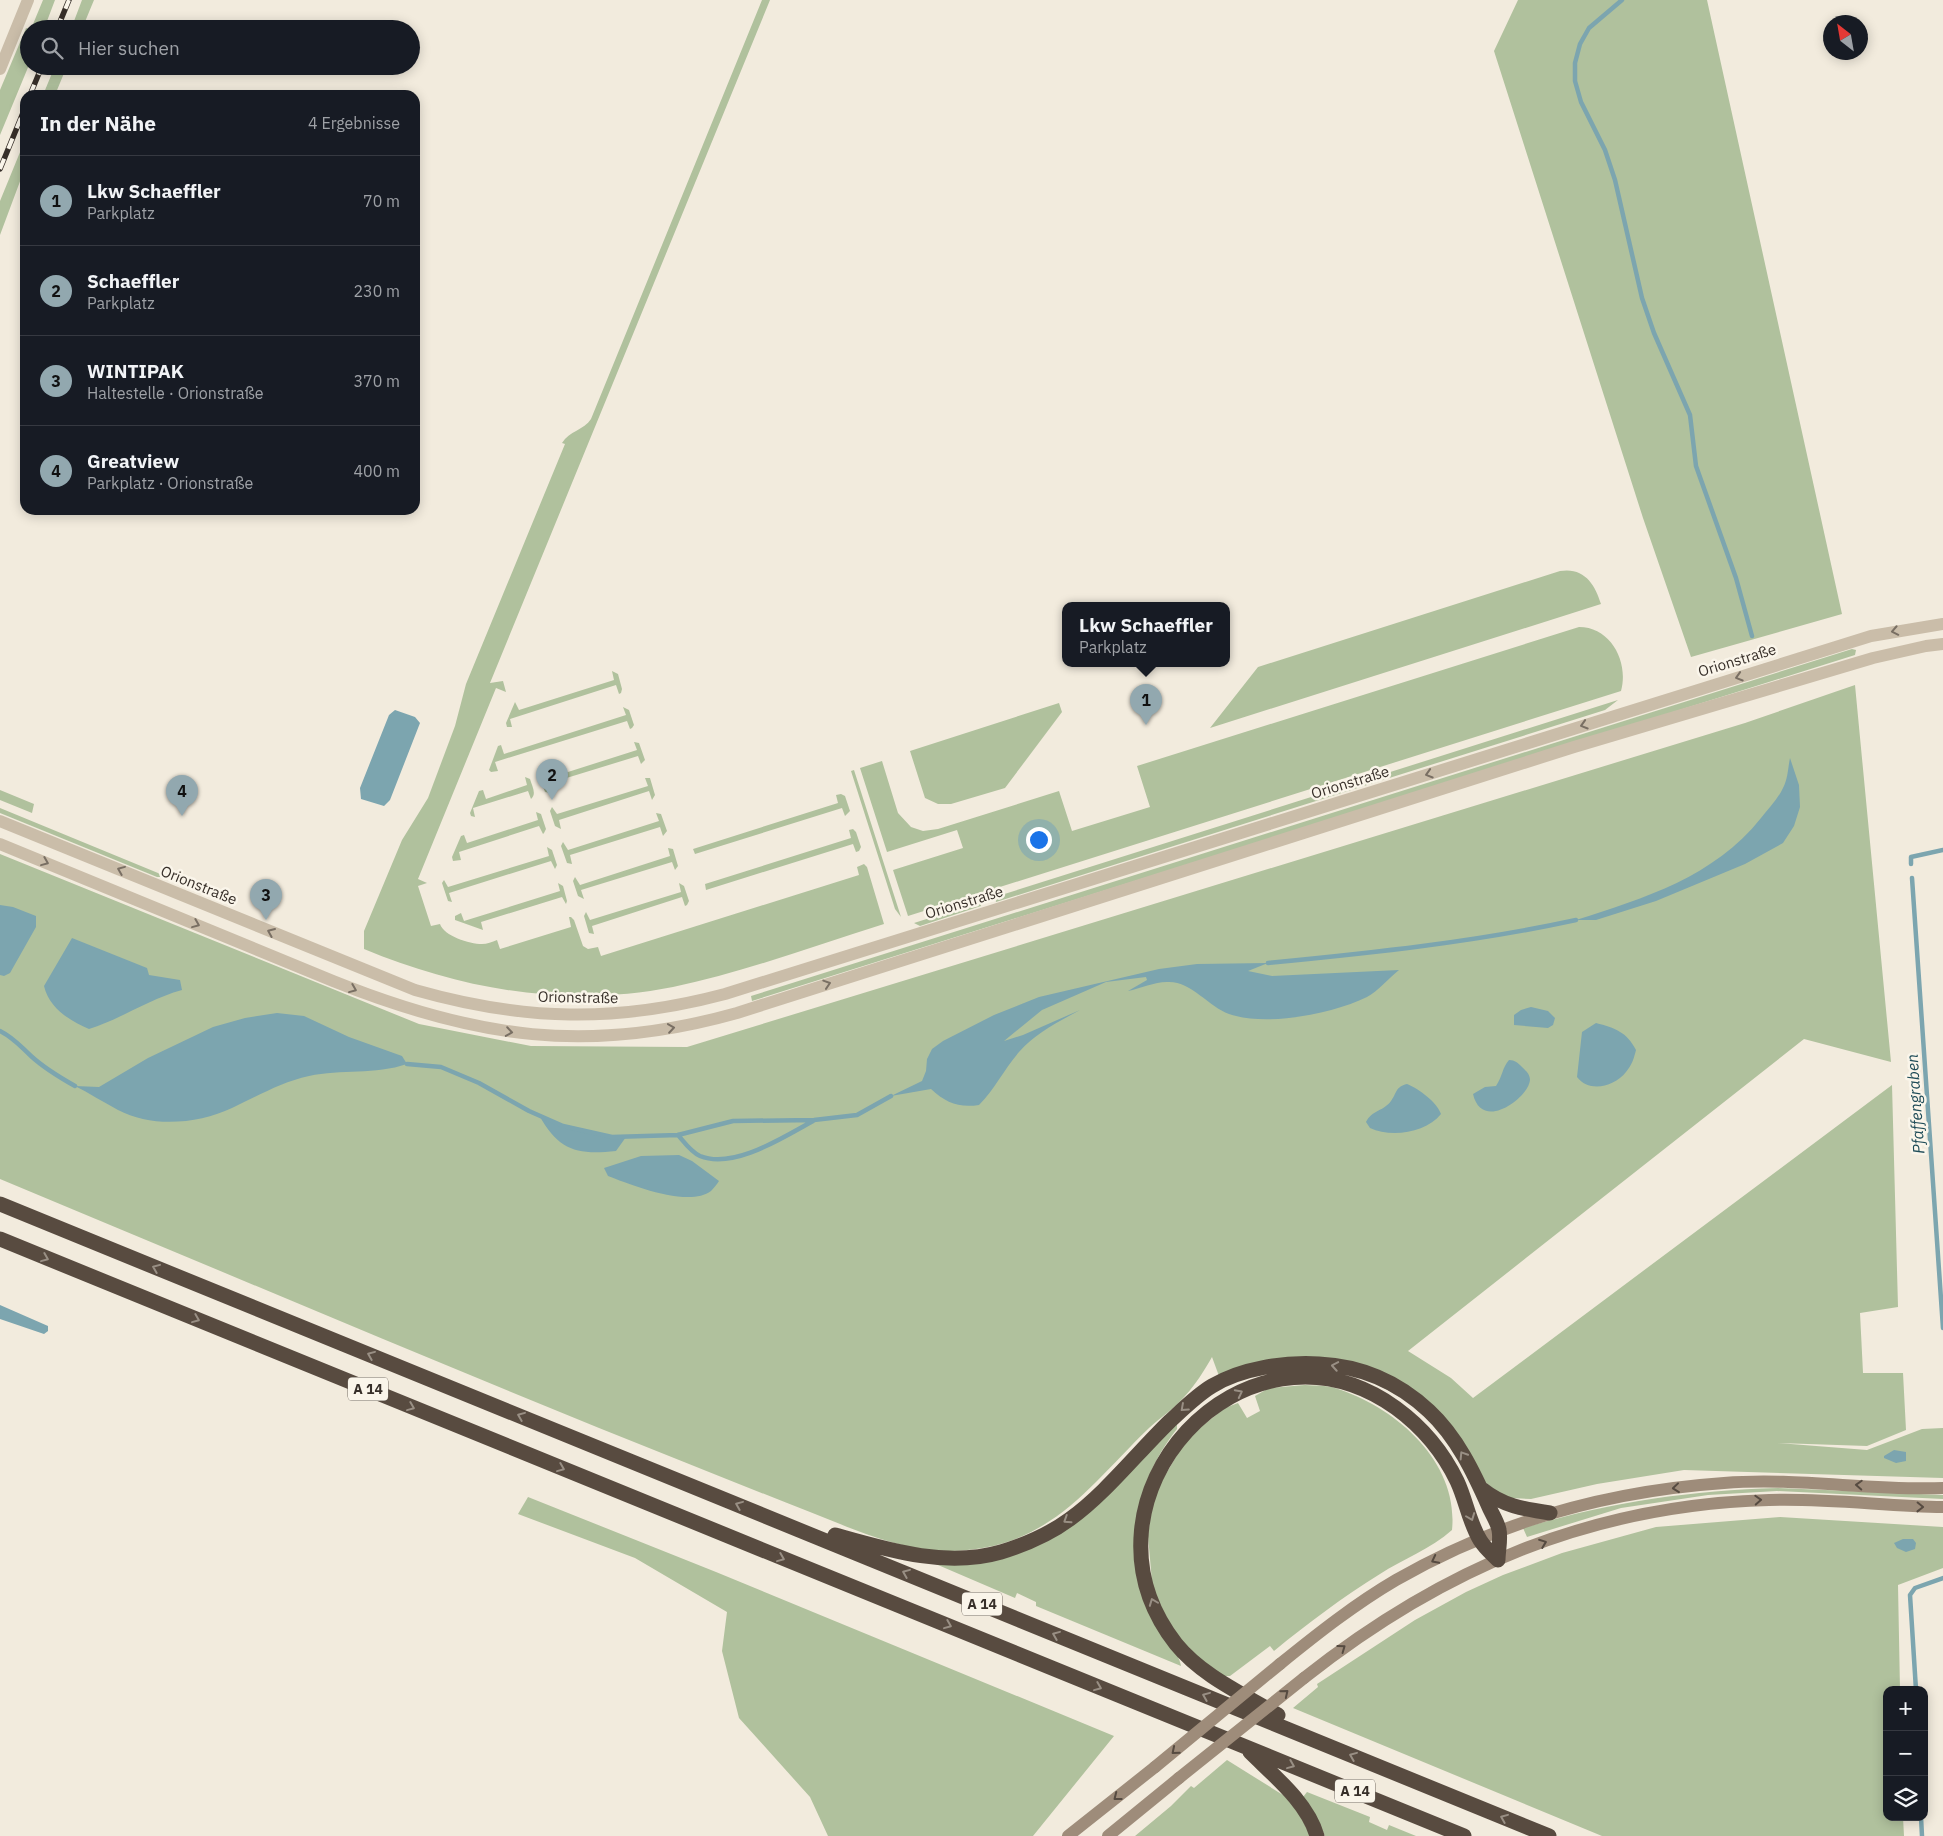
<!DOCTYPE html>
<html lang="de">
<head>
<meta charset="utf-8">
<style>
  :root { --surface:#171b24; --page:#20242c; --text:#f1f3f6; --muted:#9ea1a6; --line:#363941; --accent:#92a8af }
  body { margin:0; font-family:"IBM Plex Sans",sans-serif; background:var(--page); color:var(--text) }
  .controls { position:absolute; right:15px; bottom:15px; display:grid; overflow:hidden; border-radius:10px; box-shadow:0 2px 12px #0003 }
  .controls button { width:45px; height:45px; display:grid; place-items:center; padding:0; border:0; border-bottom:1px solid var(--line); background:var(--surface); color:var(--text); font:25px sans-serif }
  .compass { position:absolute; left:1823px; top:15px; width:45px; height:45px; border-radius:50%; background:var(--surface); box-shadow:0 2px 12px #0003; rotate:329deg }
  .you { position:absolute; left:1038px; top:839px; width:18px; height:18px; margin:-12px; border:4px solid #fff; border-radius:50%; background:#1a73e8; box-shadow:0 0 0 8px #1a73e833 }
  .badge { display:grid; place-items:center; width:32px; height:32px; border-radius:50%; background:var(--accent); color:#111; font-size:16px; font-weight:700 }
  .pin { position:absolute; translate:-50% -41px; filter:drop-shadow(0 1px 2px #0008) }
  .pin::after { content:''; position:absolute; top:26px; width:18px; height:15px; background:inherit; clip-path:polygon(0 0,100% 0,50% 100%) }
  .popup { position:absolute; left:1062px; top:602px; width:168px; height:65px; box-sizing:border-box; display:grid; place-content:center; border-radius:10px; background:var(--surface); filter:drop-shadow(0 1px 4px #0005); font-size:16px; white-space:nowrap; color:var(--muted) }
  .popup b { font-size:19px; color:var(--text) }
  .popup::after { content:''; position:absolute; left:50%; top:100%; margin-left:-10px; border:10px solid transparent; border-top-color:var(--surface) }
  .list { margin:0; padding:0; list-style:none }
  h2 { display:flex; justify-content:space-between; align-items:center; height:65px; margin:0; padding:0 20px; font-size:21px }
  h2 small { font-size:16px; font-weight:400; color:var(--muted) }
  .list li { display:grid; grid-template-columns:32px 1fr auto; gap:15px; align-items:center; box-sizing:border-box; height:90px; padding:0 20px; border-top:1px solid var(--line) }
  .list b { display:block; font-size:19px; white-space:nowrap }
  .list p { margin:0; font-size:16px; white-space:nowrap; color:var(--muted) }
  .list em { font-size:16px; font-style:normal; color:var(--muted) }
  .icon { flex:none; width:28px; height:28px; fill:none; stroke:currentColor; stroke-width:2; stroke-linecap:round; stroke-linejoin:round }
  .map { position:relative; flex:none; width:1943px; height:1836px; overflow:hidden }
  .search { position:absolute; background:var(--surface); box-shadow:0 2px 12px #0003; left:20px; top:20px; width:400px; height:55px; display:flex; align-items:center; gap:12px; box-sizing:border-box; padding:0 18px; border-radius:28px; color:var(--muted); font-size:19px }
  .panel { position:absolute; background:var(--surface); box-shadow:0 2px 12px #0003; left:20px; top:90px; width:400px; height:425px; border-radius:15px }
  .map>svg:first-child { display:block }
</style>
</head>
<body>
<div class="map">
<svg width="1943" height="1836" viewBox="0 0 1943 1836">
  <rect width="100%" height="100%" fill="#f2ebdd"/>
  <path fill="#b0c19d" d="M 43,0 L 55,0 L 44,29 L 31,29 Z
    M 82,0 L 94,0 L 82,29 L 71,29 Z
    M 762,0 L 770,0 L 490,683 L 503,681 L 506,692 L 496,688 L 418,879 L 427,883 L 418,886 L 431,926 L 440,924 C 444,936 469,944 482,944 C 487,944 492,942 497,940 L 500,949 L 571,927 L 569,917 L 571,917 L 574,920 L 583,946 L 588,949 L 598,947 L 601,956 L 859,875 L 857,867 L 864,864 L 867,867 L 884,924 C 814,946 744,972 673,987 C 567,1008 463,990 364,949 L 364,931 L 402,840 L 428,798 L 455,726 L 466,684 L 565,444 L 562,443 C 569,431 584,430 591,419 Z
    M 1518,0 L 1707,0 L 1842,614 L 1691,657 L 1643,518 L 1494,51 Z
    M 26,28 L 29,29 L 29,65 L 0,135 L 0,90 Z
    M 55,66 L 67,66 L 55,95 L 43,95 Z
    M 25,140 L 25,168 L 0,235 L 0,201 Z
    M 1560,571 C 1584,567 1595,584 1601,604 L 1210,728 L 1258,667 Z
    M 1579,627 C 1611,627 1629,662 1621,691 L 908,916 L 893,870 L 963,848 L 957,830 L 887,852 L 860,768 L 882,761 L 898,813 L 911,827 L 923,831 L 938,829 L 1059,791 L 1072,831 L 1150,807 L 1137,766 Z
    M 1852,649 L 1856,650 L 1855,655 L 752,1001 L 751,996 Z
    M 612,671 L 618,674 L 622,689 L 621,693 L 619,694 L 616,685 L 510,719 L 512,727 L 507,727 L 506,723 L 515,702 L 519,710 L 614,680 Z
    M 1855,685 L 1891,1062 L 1804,1039 L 1408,1351 L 1451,1378 L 1473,1398 L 1892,1085 L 1898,1307 L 1860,1313 L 1863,1373 L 1903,1373 L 1906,1430 L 1867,1446 L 1778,1443 L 1867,1450 L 1922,1429 L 1943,1428 L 1943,1478 L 1684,1470 L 1597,1484 L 1531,1499 L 1511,1498 L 1499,1494 L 1485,1482 L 1442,1418 L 1324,1357 L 1277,1359 L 1219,1376 L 1212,1357 C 1204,1371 1196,1384 1185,1396 C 1175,1408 1161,1417 1149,1428 C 1092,1483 1054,1542 967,1550 C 911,1556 861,1532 810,1512 C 769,1496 729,1480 689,1464 C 458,1372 229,1274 0,1179 L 0,854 L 419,1024 L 531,1046 L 687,1047 L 1745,723 Z
    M 1618,700 L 1605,710 L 996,902 L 995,897 Z
    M 1059,703 L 1062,712 L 1005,788 L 951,804 L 938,804 L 925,798 L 910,751 Z
    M 623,707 L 629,710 L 634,725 L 632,728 L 630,729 L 627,721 L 495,762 L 498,771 L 491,772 L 489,770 L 498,746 L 501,745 L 504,754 L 626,715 Z
    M 634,742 L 639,743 L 645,760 L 641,764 L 638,756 L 547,784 L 550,793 L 545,792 L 539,775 L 542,771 L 546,779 L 637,750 Z
    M 854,770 L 901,917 L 895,909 L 851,771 Z
    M 525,777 L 530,779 C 532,786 537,794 531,799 L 528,791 L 473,808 L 475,817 L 471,816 L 470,813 L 479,791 L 483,790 L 486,799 L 527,785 Z
    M 645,778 L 650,778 L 655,795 L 652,800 L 649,791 L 559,820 L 561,829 L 555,826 L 550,811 L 552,807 L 557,814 L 648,786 Z
    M 0,790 L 34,804 L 32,813 L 0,800 Z
    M 841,794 L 845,796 L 850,811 L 845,816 L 842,808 L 695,854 L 693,849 L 838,803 L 836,795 Z
    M 0,808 L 158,873 L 163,877 L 157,877 L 0,813 Z
    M 536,812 L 541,814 L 546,829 L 544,833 L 543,834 L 539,826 L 459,852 L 461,860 L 453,861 L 452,857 L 461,836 L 464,835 L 467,843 L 538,820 Z
    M 656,813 L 661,814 L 667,831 L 663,836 L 660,827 L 570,855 L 572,864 L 567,863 L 561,846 L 563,842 L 568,850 L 659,821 Z
    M 853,829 L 856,832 L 861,847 L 859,851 L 856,852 L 853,844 L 706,890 L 705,884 L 851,838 L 849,830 Z
    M 547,847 L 552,850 L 557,865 L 555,869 L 551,861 L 449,893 L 452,902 L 448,901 L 442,883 L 444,880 L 448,887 L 549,856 Z
    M 668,848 L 673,849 L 678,866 L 675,870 L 672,862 L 581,890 L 584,899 L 578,896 L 573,881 L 575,877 L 580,885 L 670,856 Z
    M 558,883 L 563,886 L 567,901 L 566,904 L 562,897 L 481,922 L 483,930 L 455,920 L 455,916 L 461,913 L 464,921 L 560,891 Z
    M 679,883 L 684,886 L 689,901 L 687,905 L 685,906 L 682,897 L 592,926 L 594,934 L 589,933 L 584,916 L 586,912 L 590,920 L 681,892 Z
    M 980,902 L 981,906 L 920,926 L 914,923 Z
    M 1305,1385 C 1315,1386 1326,1385 1335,1388 C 1396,1407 1459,1462 1452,1530 C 1431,1549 1403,1559 1380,1574 C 1343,1597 1308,1623 1274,1651 L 1270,1646 L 1230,1676 L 1222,1676 L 1206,1666 L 1178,1639 L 1153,1593 L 1148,1536 L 1153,1496 L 1187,1438 L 1225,1408 L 1238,1403 L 1247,1418 L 1260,1411 L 1255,1396 L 1269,1388 Z
    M 1177,1424 L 1177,1429 C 1137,1479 1120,1550 1149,1611 C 1156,1626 1180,1653 1181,1666 L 1036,1606 L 1036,1602 L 1017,1593 L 1015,1598 L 931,1562 L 1040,1541 Z
    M 1778,1488 L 1943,1495 L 1943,1499 L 1777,1491 L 1708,1495 L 1621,1508 L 1527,1537 L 1523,1528 C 1607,1503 1691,1490 1778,1488 Z
    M 528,1497 L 716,1572 L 1114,1736 L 1033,1836 L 828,1836 L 810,1797 L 739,1718 L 722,1651 L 727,1612 L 635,1558 L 518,1514 Z
    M 1780,1517 L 1943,1527 L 1943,1568 L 1898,1585 L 1900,1690 L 1887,1690 L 1887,1817 L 1903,1817 L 1904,1836 L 1602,1836 L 1293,1708 L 1318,1687 L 1317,1684 L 1415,1620 L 1466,1592 L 1503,1575 L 1562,1553 L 1656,1527 Z
    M 1227,1760 L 1283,1795 L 1294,1805 L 1311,1836 L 1135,1836 L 1171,1806 L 1191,1786 L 1194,1788 Z
    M 1307,1792 L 1370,1817 L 1369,1822 L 1387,1830 L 1389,1825 L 1416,1836 L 1325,1836 L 1314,1813 L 1303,1797 Z"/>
  <path fill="#7ca5af" d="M 395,710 L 415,717 L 420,723 L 390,800 L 384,806 L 361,799 L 360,788 L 389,715 Z
    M 1790,758 L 1799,785 L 1800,807 L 1794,826 L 1783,843 L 1745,864 L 1656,901 L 1596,920 L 1576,920 C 1645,898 1714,877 1761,818 C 1768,809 1778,799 1783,788 C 1788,779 1788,767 1790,758 Z
    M 0,905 L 13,907 L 36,916 L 36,927 L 10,973 L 4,976 L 0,975 Z
    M 72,938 L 147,968 L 149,975 L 180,980 L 182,990 C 149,999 121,1019 89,1029 C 70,1021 49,1008 44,986 Z
    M 1268,963 L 1248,971 L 1272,976 L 1399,970 C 1389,978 1378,991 1367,997 C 1332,1014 1266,1027 1229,1014 C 1209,1007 1192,982 1169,982 C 1157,981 1141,988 1128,991 L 1147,980 L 1146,977 L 1106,982 L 1042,1010 L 1004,1041 L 1023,1035 L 1080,1010 C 1058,1022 1036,1033 1019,1052 C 1004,1069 995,1089 979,1105 C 959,1108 946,1103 931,1089 L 891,1096 L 922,1081 L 926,1071 L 927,1059 L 932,1049 L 943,1041 L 994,1015 L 1039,997 L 1159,969 L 1197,964 Z
    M 1531,1007 L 1548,1011 L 1555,1018 L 1553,1025 L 1548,1028 L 1514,1025 L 1514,1015 L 1521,1010 Z
    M 277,1013 L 304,1016 L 349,1037 L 402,1056 L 407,1064 C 375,1075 341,1069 309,1076 C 281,1082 258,1096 232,1108 C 198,1124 152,1128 118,1110 C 103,1102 89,1093 75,1086 L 99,1087 L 148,1058 L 213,1027 L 245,1018 Z
    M 1596,1023 C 1615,1028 1627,1032 1636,1050 C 1634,1058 1632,1065 1626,1072 C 1614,1087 1589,1093 1577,1077 L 1582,1032 Z
    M 1509,1060 C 1515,1060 1518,1063 1522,1067 C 1526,1071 1530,1074 1530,1080 C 1529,1097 1482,1133 1473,1094 L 1485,1087 L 1496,1086 C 1503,1075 1502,1068 1509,1060 Z
    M 1407,1084 C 1419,1089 1437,1102 1441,1114 C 1426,1133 1391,1138 1370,1128 L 1366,1122 C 1372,1110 1384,1111 1391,1101 C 1397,1093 1395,1087 1407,1084 Z
    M 539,1115 C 566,1127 596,1138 626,1137 L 616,1151 C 577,1155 559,1151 539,1115 Z
    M 679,1155 L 692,1161 L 719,1181 C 717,1184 714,1188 711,1191 C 689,1208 631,1185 608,1176 L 604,1168 L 641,1156 Z
    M 0,1305 L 48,1326 L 48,1331 L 44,1334 L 0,1319 Z
    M 1894,1450 L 1906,1452 L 1906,1461 L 1896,1463 L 1884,1458 L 1884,1456 Z
    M 1903,1539 L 1913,1539 L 1916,1543 L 1915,1549 L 1906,1552 L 1897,1548 L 1894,1543 Z"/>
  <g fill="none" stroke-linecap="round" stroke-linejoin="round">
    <path stroke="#7ca5af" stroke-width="4.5" d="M 1622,0 L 1589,28 L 1580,44 L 1575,63 L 1575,81 L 1581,102 L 1605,150 L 1615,180 L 1642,298 L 1654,333 L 1690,415 L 1696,466 L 1736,578 L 1752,636
      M 1911,864 L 1911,857 L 1943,850
      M 1912,878 L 1943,1328
      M 1268,963 C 1371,953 1475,942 1576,920
      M 0,1031 C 14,1038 20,1046 31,1056 C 44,1068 59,1077 75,1086
      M 407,1064 L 441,1067 L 479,1083 L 529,1111 L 563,1126 L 612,1137 L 678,1135 L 733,1121 L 814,1120 L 857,1115 L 891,1096
      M 678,1135 C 684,1142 691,1152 700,1156 C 734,1170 785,1136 813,1121
      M 1916,1690 L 1910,1595 L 1915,1588 L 1943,1578
      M 1921,1817 L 1922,1836"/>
    <path stroke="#cabda9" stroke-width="12" d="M 0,69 L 28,0"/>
    <path stroke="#cabda9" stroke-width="12" d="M 0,821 L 415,990 C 524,1021 616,1023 725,994 L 1871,636 L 1943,624
      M 0,844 L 333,981 C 475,1038 588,1055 737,1013 L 1574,747 L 1873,658 L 1926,646 L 1943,644"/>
    <path stroke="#9e8c7a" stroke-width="12" d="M 1280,1664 C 1317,1634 1355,1604 1396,1580 C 1497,1522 1608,1491 1724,1483 C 1797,1477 1870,1491 1943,1488
      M 1304,1678 C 1443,1568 1591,1505 1769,1500 C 1827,1498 1885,1506 1943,1507
      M 1068,1836 L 1155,1767
      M 1108,1836 L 1179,1778"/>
    <path stroke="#584b40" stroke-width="15" d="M 0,1204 L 1549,1836
      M 0,1239 L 1464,1836
      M 1482,1489 C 1503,1506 1523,1509 1550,1513
      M 835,1535 C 888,1550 946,1568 1001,1552 C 1024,1545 1051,1533 1070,1519 C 1105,1494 1138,1452 1170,1421 C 1183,1409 1197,1395 1212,1386 C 1242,1368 1284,1362 1319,1364 C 1361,1366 1398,1382 1429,1411 C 1457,1437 1474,1473 1489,1507 C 1492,1514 1498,1523 1499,1530 C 1501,1539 1498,1551 1498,1560
      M 1278,1715 C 1243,1694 1202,1676 1176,1644 C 1063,1499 1245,1300 1396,1408 C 1422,1427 1443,1452 1457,1481 C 1466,1500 1469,1522 1480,1540 C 1484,1547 1492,1554 1498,1560
      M 1250,1752 C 1274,1776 1307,1802 1317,1836"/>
    <defs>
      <path id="rail" d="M 57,29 L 69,0
        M 30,95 L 42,66
        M 0,169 L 25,108"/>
    </defs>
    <use href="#rail" stroke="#372f29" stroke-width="5.5"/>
    <use href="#rail" stroke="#faf5ea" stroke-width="4" stroke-dasharray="11" stroke-linecap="butt"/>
    <path stroke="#9e8c7a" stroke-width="12" d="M 1155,1767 L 1280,1664
      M 1179,1778 L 1304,1678"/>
  </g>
  <defs><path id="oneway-chevron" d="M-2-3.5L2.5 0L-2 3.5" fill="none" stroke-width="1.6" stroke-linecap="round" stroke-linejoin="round" transform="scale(1.25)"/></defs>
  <g stroke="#796f63">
    <use href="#oneway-chevron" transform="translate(1895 631) rotate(169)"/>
    <use href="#oneway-chevron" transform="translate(1739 677) rotate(163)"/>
    <use href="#oneway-chevron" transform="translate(1584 725) rotate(163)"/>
    <use href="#oneway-chevron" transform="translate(1429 774) rotate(163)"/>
    <use href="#oneway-chevron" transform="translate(45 862) rotate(22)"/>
    <use href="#oneway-chevron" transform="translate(121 870) rotate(-158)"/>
    <use href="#oneway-chevron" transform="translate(196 924) rotate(22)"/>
    <use href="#oneway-chevron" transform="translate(271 932) rotate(-157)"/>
    <use href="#oneway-chevron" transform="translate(827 984) rotate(-18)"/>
    <use href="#oneway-chevron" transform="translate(353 989) rotate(22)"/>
    <use href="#oneway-chevron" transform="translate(671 1028) rotate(-8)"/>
    <use href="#oneway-chevron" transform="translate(509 1032) rotate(9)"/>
  </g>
  <g stroke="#998f84">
    <use href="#oneway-chevron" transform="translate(45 1258) rotate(22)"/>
    <use href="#oneway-chevron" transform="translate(156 1268) rotate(-158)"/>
    <use href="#oneway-chevron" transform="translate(196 1319) rotate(22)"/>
    <use href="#oneway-chevron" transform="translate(371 1355) rotate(-158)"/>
    <use href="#oneway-chevron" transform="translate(1335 1366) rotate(-170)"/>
    <use href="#oneway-chevron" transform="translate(1239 1393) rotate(-27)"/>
    <use href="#oneway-chevron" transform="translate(411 1407) rotate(22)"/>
    <use href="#oneway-chevron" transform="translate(1184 1408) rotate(138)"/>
    <use href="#oneway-chevron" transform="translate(521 1416) rotate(-158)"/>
    <use href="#oneway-chevron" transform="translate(1463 1455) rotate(-122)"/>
    <use href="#oneway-chevron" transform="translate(561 1468) rotate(22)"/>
    <use href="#oneway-chevron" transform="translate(739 1505) rotate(-158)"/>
    <use href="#oneway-chevron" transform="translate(1471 1517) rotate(69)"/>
    <use href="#oneway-chevron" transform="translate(1067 1520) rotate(147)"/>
    <use href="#oneway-chevron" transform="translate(781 1558) rotate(22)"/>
    <use href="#oneway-chevron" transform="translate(906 1573) rotate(-158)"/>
    <use href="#oneway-chevron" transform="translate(1153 1602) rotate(-111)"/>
    <use href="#oneway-chevron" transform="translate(948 1625) rotate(22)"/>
    <use href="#oneway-chevron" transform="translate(1056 1635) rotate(-158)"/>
    <use href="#oneway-chevron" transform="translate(1098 1687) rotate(22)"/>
    <use href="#oneway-chevron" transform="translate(1206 1696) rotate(-158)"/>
    <use href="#oneway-chevron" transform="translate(1353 1756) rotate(-158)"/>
    <use href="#oneway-chevron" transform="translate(1291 1765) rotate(22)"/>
    <use href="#oneway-chevron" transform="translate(1504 1818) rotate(-158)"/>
  </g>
  <g stroke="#564b41">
    <use href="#oneway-chevron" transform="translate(1859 1485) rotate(-177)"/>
    <use href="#oneway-chevron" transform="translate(1676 1488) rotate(174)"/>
    <use href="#oneway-chevron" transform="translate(1758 1500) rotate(-3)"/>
    <use href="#oneway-chevron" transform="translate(1920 1507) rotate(1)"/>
    <use href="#oneway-chevron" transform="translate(1543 1543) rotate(-21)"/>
    <use href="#oneway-chevron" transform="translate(1435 1560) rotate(153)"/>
    <use href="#oneway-chevron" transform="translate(1342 1648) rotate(-36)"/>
    <use href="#oneway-chevron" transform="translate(1285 1693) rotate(-39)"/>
    <use href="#oneway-chevron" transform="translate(1175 1751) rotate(140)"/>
    <use href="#oneway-chevron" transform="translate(1117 1797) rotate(142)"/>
  </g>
  <g text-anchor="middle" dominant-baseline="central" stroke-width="5" stroke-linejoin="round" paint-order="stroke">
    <g fill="#faf5ea" stroke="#726a63" stroke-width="1">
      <rect x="348" y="1377.5" width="40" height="23" rx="4"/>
      <rect x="962" y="1592.5" width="40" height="23" rx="4"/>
      <rect x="1335" y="1779.5" width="40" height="23" rx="4"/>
    </g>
    <g font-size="14" font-weight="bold" fill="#372f29">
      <text x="368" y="1389">A 14</text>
      <text x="982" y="1604">A 14</text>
      <text x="1355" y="1791">A 14</text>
    </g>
    <g font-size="15" fill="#372f29" stroke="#faf5ea">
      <text transform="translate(1737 660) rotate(-17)">Orionstraße</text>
      <text transform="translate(1350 782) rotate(-17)">Orionstraße</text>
      <text transform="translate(199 885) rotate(22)">Orionstraße</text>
      <text transform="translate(964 902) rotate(-17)">Orionstraße</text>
      <text transform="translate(578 997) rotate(1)">Orionstraße</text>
    </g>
    <g font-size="16" font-style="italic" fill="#1f4c58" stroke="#faf5ea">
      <text transform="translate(1915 1104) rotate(-94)">Pfaffengraben</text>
    </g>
  </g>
</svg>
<div class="controls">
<button>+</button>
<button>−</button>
<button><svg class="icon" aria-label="layers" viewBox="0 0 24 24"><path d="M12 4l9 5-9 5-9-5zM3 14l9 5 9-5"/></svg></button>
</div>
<svg class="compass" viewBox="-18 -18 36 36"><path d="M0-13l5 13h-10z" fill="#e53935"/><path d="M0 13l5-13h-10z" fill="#9ea1a6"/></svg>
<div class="you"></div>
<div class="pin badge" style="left:1146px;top:725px">1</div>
<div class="popup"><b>Lkw Schaeffler</b>Parkplatz</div>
<div class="pin badge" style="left:552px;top:800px">2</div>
<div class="pin badge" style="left:266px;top:920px">3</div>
<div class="pin badge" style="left:182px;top:816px">4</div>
<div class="search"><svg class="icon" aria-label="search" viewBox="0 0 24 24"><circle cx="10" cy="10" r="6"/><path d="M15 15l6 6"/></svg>Hier suchen</div>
<section class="panel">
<h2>In der Nähe<small>4 Ergebnisse</small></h2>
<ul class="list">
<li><span class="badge">1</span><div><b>Lkw Schaeffler</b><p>Parkplatz</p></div><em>70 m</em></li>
<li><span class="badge">2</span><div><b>Schaeffler</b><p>Parkplatz</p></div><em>230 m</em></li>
<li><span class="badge">3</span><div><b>WINTIPAK</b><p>Haltestelle · Orionstraße</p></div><em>370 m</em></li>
<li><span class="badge">4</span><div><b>Greatview</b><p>Parkplatz · Orionstraße</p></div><em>400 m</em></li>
</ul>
</section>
</div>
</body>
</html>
